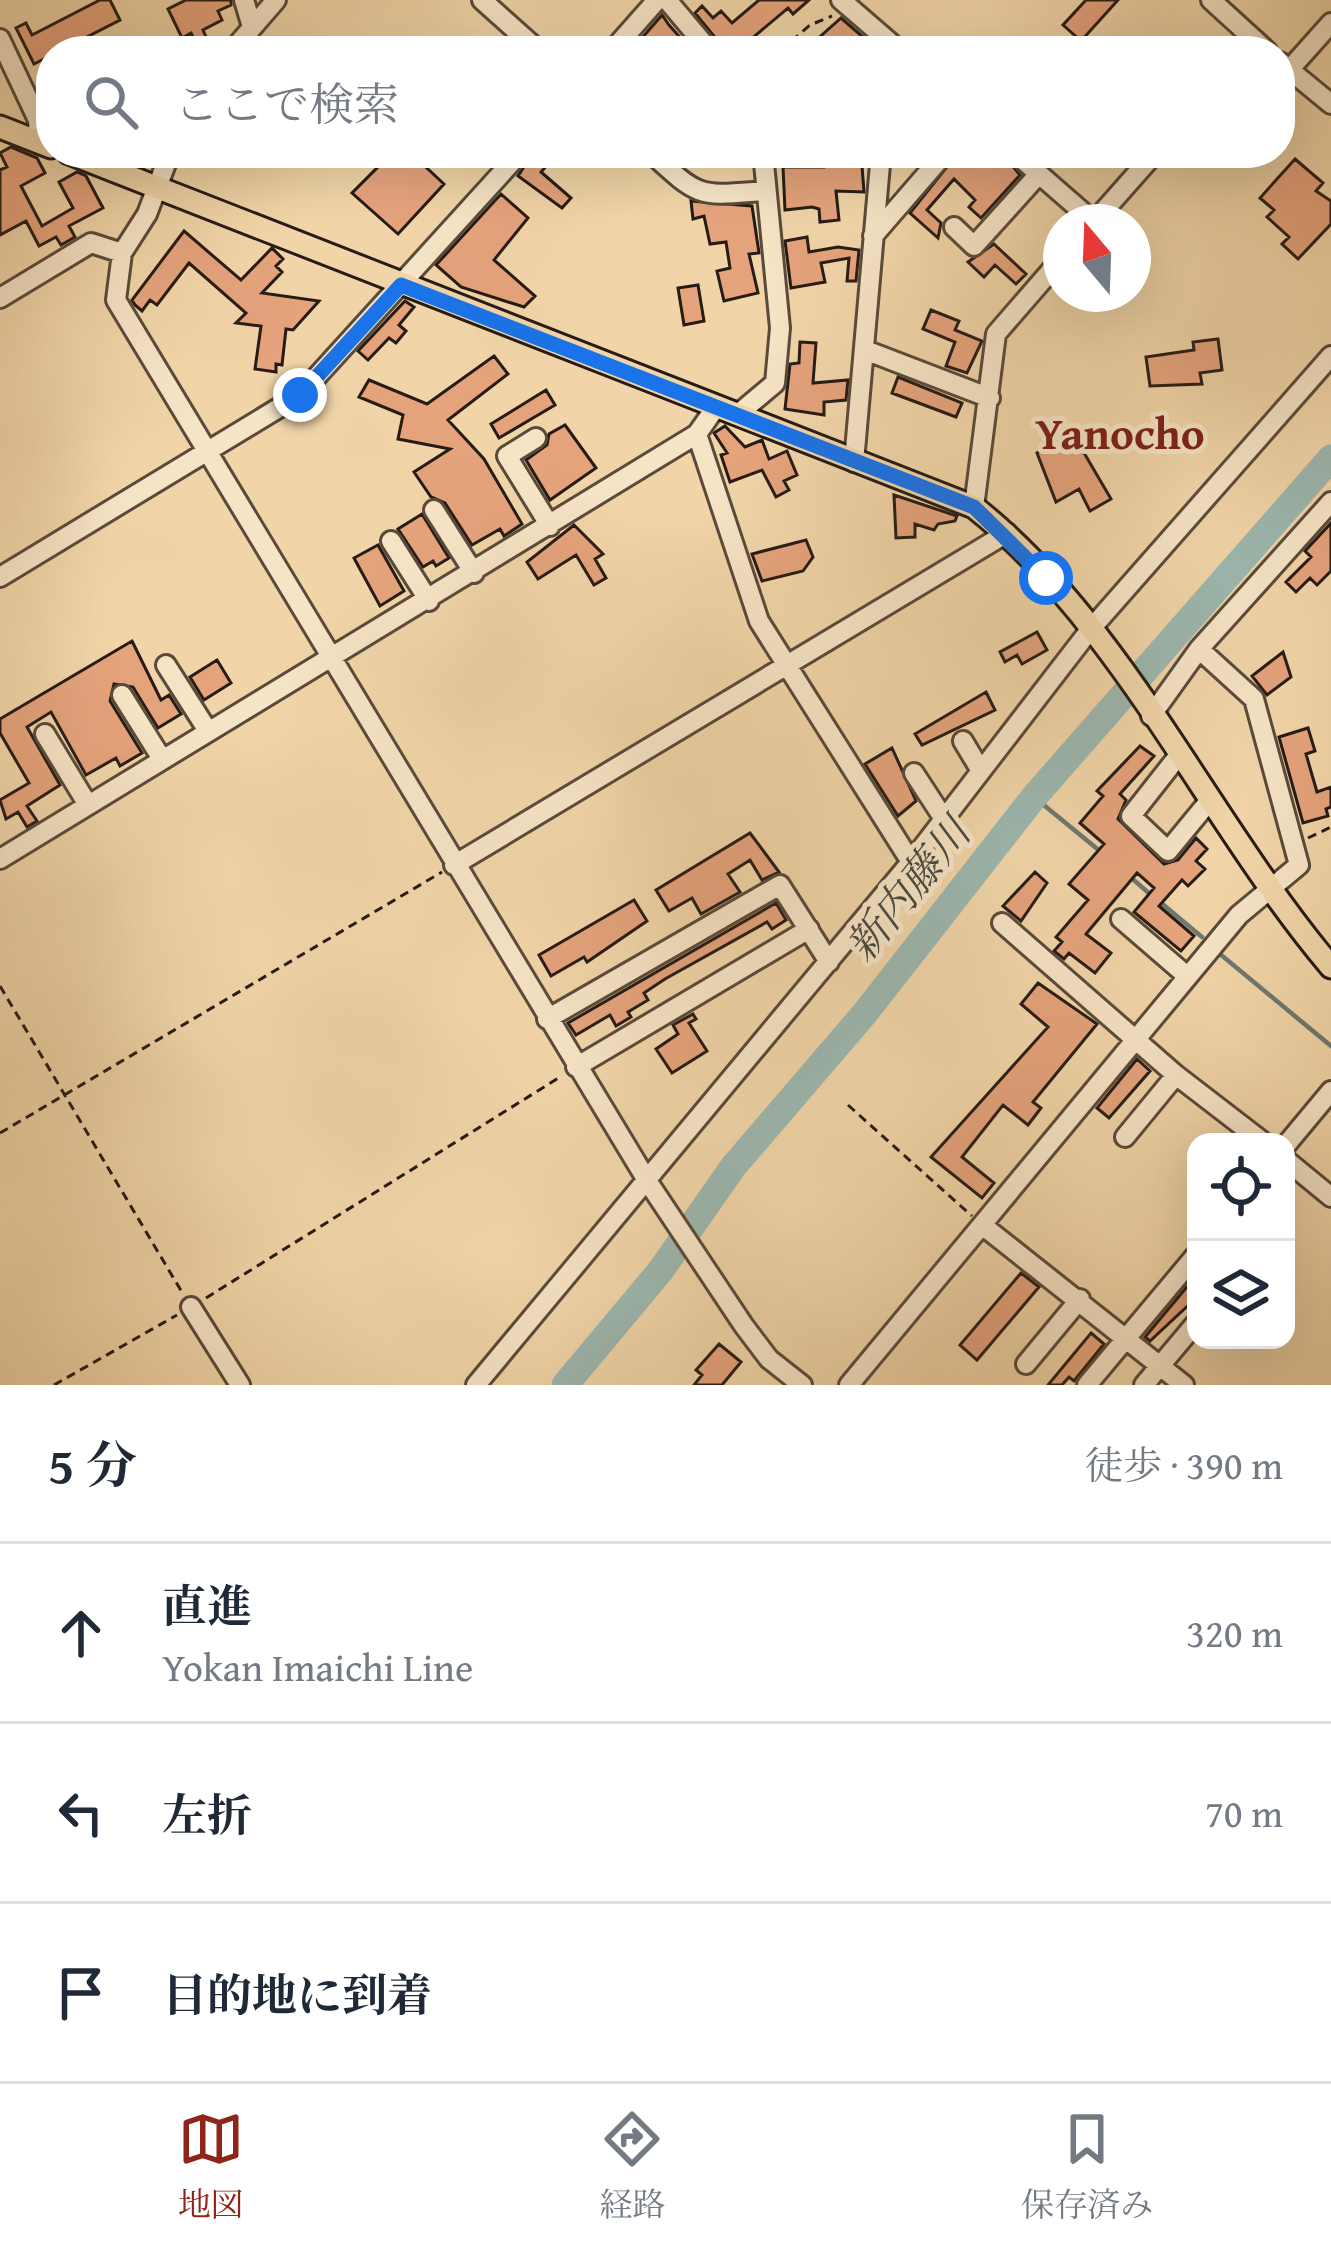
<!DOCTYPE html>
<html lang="ja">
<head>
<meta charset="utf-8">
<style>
  :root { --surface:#fff; --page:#f2f2f3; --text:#1f2937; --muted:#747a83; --line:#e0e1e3; --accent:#8f2418 }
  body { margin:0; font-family:"Gentium Book Plus","Noto Serif JP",serif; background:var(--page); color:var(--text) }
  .controls { position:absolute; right:36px; bottom:36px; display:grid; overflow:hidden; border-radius:24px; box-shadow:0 12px 48px #0002 }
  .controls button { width:108px; height:108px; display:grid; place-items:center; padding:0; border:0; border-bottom:3px solid var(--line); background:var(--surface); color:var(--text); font:60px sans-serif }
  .compass { position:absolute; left:1043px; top:204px; width:108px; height:108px; border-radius:50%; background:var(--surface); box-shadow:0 12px 48px #0002; rotate:341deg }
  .stop { position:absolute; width:36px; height:36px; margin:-27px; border:9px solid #1a73e8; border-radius:50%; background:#fff }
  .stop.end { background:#1a73e8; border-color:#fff; box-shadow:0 3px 12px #0008 }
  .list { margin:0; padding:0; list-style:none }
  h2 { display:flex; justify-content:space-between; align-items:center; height:156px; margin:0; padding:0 48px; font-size:51px }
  h2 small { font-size:39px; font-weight:400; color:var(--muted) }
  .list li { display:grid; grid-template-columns:78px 1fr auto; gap:36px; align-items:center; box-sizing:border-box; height:180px; padding:0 48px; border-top:3px solid var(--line) }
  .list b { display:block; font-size:45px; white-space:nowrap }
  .list p { margin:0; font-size:39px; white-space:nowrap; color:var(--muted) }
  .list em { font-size:39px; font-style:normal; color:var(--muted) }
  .icon { flex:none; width:66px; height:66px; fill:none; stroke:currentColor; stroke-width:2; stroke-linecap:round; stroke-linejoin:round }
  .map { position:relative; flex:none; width:1331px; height:1385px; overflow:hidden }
  .search { position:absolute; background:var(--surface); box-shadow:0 12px 48px #0002; left:36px; right:36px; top:36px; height:132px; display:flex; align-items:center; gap:30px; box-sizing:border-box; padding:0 42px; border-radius:48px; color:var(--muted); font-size:45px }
  .sheet { height:696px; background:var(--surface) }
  nav { display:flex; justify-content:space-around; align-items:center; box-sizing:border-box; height:168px; border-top:3px solid var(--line); background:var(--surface); font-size:33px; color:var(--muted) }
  nav a { display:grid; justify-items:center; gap:6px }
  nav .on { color:var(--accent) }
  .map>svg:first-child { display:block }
</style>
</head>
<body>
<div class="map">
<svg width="1331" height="1385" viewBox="0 0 1331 1385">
  <rect width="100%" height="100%" fill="#f1d5a8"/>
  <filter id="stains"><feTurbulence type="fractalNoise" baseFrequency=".00167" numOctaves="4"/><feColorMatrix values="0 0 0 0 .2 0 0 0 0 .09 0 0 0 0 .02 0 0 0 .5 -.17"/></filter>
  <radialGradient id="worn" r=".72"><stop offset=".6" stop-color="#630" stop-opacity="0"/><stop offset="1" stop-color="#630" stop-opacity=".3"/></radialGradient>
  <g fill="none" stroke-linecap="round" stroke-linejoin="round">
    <path stroke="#6d7971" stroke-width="4.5" d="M 1034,797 L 1101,852
      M 1128,875 L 1151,895
      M 1160,902 L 1202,937
      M 1220,954 L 1331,1046"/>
    <path stroke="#9cb7af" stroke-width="27" d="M 565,1385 L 661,1270 L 733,1167 L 865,1013 L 1034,797 L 1331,458"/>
  </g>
  <path fill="#e5a37c" stroke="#261b15" stroke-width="3" d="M 100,0 L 110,0 L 120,20 L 34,64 L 16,28 L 26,23 L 32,35 Z
    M 186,0 L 231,0 L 231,5 L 218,11 L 222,20 L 203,30 L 207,39 L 197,44 L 191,33 L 182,38 L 168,9 Z
    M 759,0 L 809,0 L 793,14 L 788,8 L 750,40 L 754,45 L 746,51 L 726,51 L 695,13 L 702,6 L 713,18 L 721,11 L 732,23 Z
    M 1086,0 L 1118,0 L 1081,41 L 1063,25 Z
    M 662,15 L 669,25 L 692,51 L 635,46 Z
    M 841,18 L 879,51 L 804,51 Z
    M 11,147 L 37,158 L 45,173 L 21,186 L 42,226 L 73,208 L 59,182 L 77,172 L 86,176 L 103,208 L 69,226 L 75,237 L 61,245 L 56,237 L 39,246 L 26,221 L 0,235 L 0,170 L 7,167 L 0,153 Z
    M 392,153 L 409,163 L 415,157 L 444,184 L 398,234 L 352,193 Z
    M 533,153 L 558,153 L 541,172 L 571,198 L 562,208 L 518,176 Z
    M 825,153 L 861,153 L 864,192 L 836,191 L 839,220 L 820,222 L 819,209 L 812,207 L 785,210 L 783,167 L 824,167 Z
    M 958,153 L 979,153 L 989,162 L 1002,153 L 1020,175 L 981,218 L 969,207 L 975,200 L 954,179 L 927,210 L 941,223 L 938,238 L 910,213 Z
    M 1295,159 L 1323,183 L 1316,191 L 1331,201 L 1331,224 L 1298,259 L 1282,244 L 1289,237 L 1267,217 L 1274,210 L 1260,198 Z
    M 501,194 L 528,218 L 494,260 L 535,296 L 524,307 L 461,287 L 436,265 Z
    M 691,201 L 752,206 L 759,253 L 749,254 L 758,293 L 724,301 L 717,271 L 730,268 L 726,242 L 710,244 L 704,216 L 693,219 Z
    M 184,231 L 241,280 L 272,248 L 283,259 L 276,266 L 282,272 L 262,293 L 319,301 L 293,330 L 286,329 L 282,365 L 276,364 L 276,372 L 255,369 L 261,326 L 236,323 L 246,313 L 189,263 L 157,305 L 150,300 L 142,311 L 135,305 L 132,300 Z
    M 807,237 L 809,252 L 838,247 L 859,250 L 856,281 L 847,281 L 849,258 L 821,263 L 825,282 L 791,288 L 785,241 Z
    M 994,244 L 1026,274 L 1016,284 L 995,265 L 984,277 L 968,262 Z
    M 698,285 L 704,321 L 684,325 L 678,288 Z
    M 405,301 L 414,307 L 399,325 L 406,331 L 396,343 L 389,338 L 368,360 L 358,351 Z
    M 931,310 L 959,321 L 955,330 L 982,341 L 967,373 L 946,366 L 955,342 L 923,329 Z
    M 1218,339 L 1222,370 L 1200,373 L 1202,384 L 1150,386 L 1146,357 L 1194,350 L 1193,342 Z
    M 800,342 L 816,343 L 813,383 L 848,380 L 846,400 L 824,402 L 824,415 L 785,409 L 790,364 L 799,363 Z
    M 494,356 L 508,374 L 448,420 L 484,459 L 522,524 L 504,536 L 500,529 L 472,545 L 445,503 L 431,497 L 414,472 L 450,449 L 398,439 L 403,415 L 359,397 L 369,380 L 427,404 Z
    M 898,377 L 962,403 L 956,417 L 892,393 Z
    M 546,390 L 555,405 L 499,438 L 491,424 Z
    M 565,425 L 596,468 L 550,500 L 526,460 L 547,445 L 549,434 Z
    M 725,426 L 745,447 L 762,440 L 769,459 L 787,451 L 797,475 L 784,481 L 789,490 L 776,497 L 762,470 L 730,482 L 721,455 L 727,453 L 714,433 Z
    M 1073,434 L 1111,499 L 1090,511 L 1079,489 L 1056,502 L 1037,453 Z
    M 894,495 L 957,516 L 955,521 L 938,524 L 934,530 L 915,524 L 915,537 L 896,538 Z
    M 422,514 L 449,558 L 436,566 L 433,561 L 423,567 L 398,529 Z
    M 1331,523 L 1331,571 L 1317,585 L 1310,578 L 1296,592 L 1286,582 L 1311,557 L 1305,551 Z
    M 574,525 L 603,554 L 595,559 L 606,578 L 594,585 L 576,555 L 538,579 L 527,562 Z
    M 806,540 L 813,557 L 803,571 L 762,581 L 752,554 Z
    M 378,545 L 404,591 L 380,606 L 354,558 Z
    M 1037,632 L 1047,650 L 1022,664 L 1017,655 L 1005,662 L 1000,652 Z
    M 132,641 L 161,700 L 169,695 L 181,714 L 158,728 L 133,687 L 114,684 L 110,701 L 142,753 L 120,766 L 116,758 L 86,775 L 51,712 L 27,727 L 60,785 L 27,806 L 37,821 L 27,827 L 18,812 L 6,819 L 0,800 L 29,783 L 0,733 L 0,719 Z
    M 1283,652 L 1291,677 L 1267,695 L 1252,676 Z
    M 217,660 L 231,683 L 204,700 L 190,677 Z
    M 986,692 L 995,710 L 922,745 L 915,734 Z
    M 1308,728 L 1315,751 L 1306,754 L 1317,792 L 1331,787 L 1331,807 L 1326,809 L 1328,816 L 1303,823 L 1279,737 Z
    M 1140,746 L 1154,756 L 1120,794 L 1126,800 L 1118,819 L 1164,864 L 1178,860 L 1196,838 L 1207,849 L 1196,861 L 1205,869 L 1188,886 L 1182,880 L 1159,906 L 1194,936 L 1181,951 L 1134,912 L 1154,888 L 1137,873 L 1086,934 L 1111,953 L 1095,973 L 1069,953 L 1064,959 L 1054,951 L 1062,942 L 1056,937 L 1088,900 L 1069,884 L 1104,844 L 1080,823 L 1103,796 L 1097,791 Z
    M 892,748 L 916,801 L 898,816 L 865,764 Z
    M 750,833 L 779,872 L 762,880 L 750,860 L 728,874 L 740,892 L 701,914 L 692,898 L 669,911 L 656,890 Z
    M 1035,872 L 1047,883 L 1021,921 L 1003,906 Z
    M 634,900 L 647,921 L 587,962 L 584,957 L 551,976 L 539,955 Z
    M 776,903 L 786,920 L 772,929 L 767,922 L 665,979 L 644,993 L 648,1000 L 628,1012 L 631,1017 L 616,1026 L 610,1015 L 576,1035 L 568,1023 Z
    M 1038,983 L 1097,1024 L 1033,1102 L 1041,1108 L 1028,1125 L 1003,1105 L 962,1157 L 994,1183 L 982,1198 L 931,1157 L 1048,1027 L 1021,1004 Z
    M 693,1014 L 696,1019 L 689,1023 L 707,1051 L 672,1073 L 656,1049 L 678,1034 L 673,1025 Z
    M 1137,1059 L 1150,1071 L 1109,1118 L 1097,1108 Z
    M 1021,1273 L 1039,1287 L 977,1360 L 960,1345 Z
    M 1196,1276 L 1196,1298 L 1150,1341 L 1145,1337 Z
    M 1091,1333 L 1104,1344 L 1074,1381 L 1069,1377 L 1062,1385 L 1048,1385 Z
    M 719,1344 L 741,1362 L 722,1385 L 694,1385 L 702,1375 L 696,1370 Z"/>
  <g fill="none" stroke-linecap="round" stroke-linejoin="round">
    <defs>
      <path id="minor" d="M 244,0 L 252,27
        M 482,0 L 539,51
        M 667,0 L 710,51
        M 841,0 L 900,51
        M 1211,0 L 1267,51
        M 0,39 L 38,120 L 39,143
        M 232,51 L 276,0
        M 612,51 L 657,0
        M 1280,62 L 1331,104
        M 1289,70 L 1331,23
        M 170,153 L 147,214 L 122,253 L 116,300 L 648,1182 L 744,1326 L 769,1359 L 802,1385
        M 651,153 C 701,199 698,196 765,191
        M 1015,153 L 1094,222 L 1155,153
        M 954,227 L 974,246 L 1039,174
        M 873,236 L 945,153
        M 0,298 L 91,243 L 122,253
        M 865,350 L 990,398
        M 737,415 L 775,383 L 780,328 L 763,153
        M 697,434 L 759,621 L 911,862
        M 536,438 L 507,456 L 550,526
        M 854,462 L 881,153
        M 974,507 L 996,334 L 1061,259
        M 434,510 L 474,573
        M 391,541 L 429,601
        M 0,577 L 300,395 L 520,153
        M 166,665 L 208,731
        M 122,695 L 162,759
        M 1151,716 L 1199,649 L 1331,502
        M 45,734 L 88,805
        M 963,741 L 981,771
        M 1179,755 L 1131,816 L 1168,851 L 1210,800
        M 914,773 L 944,819
        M 0,859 L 697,434 L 716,407
        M 454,865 L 1007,533
        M 1121,919 L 1187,976
        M 1002,923 L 1176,1075 L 1263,1142
        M 547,1019 L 780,885 L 829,962
        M 576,1067 L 809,929
        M 1125,1137 L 1176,1075
        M 1286,1145 L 1331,1091
        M 1286,1160 L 1331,1197
        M 982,1225 L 1184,1385
        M 191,1307 L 240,1385
        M 1026,1364 L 1080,1299
        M 476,1385 L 911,862 L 1089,631 L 1331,356
        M 849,1385 L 1239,915 L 1299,865 L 1254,699 L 1199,649
        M 1087,1385 L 1196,1255
        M 1144,1385 L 1196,1323"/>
      <path id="major" d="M 0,127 L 51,147
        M 69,153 L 974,507 C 1123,625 1209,823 1331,967"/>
    </defs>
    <use href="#minor" stroke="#594a3a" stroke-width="24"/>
    <use href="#major" stroke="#261b15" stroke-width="27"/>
    <path stroke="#261b15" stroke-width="3" stroke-dasharray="9 6" stroke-linecap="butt" d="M 780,51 L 810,25 L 832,16
      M 1308,838 L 1331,827
      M 0,986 L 183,1294
      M 848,1105 L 972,1216
      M 0,1133 L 442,872
      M 206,1298 L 560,1077
      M 54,1385 L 177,1315"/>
    <use href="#minor" stroke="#f6e4c6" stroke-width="18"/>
    <use href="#major" stroke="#f1d5a8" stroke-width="21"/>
  </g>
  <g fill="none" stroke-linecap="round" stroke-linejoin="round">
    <path stroke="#1a73e8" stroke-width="15" d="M 300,395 L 401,285 L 974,507 L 1046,578"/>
  </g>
  <g text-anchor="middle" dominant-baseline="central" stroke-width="10" stroke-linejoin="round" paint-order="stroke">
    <g font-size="42" font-style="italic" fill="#494a43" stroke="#f6e4c6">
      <text transform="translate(907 889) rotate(-51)">新内藤川</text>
    </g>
    <g font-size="45" font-weight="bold" fill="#7a1f14" stroke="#f6e4c6">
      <text x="1120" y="432">Yanocho</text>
    </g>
  </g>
  <rect width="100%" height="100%" filter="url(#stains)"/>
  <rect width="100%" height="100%" fill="url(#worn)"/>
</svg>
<div class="controls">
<button><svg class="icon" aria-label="locate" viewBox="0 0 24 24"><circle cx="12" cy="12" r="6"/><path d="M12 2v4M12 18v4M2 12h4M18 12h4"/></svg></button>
<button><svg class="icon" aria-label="layers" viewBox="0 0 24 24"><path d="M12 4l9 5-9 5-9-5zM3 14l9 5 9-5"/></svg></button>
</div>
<svg class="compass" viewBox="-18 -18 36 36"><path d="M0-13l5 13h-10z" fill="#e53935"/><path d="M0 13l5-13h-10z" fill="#747a83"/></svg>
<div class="stop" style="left:1046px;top:578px"></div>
<div class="stop end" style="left:300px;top:395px"></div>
<div class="search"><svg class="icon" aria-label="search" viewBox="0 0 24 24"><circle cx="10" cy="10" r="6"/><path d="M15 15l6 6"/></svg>ここで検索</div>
</div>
<section class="sheet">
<h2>5 分<small>徒歩 · 390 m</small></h2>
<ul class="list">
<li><svg class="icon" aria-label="ahead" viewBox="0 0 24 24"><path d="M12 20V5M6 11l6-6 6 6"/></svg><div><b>直進</b><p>Yokan Imaichi Line</p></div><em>320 m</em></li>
<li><svg class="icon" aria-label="left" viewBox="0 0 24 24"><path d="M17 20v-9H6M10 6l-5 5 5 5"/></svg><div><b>左折</b></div><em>70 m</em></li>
<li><svg class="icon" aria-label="arrive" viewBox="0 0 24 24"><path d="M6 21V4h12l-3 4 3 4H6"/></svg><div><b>目的地に到着</b></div></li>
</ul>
</section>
<nav>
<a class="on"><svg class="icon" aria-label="map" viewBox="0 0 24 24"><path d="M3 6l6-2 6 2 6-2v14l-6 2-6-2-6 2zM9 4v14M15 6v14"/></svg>地図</a>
<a><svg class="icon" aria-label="directions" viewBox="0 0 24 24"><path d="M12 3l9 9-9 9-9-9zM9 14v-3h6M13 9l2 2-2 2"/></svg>経路</a>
<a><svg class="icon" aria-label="saved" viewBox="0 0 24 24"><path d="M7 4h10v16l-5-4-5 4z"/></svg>保存済み</a>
</nav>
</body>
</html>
